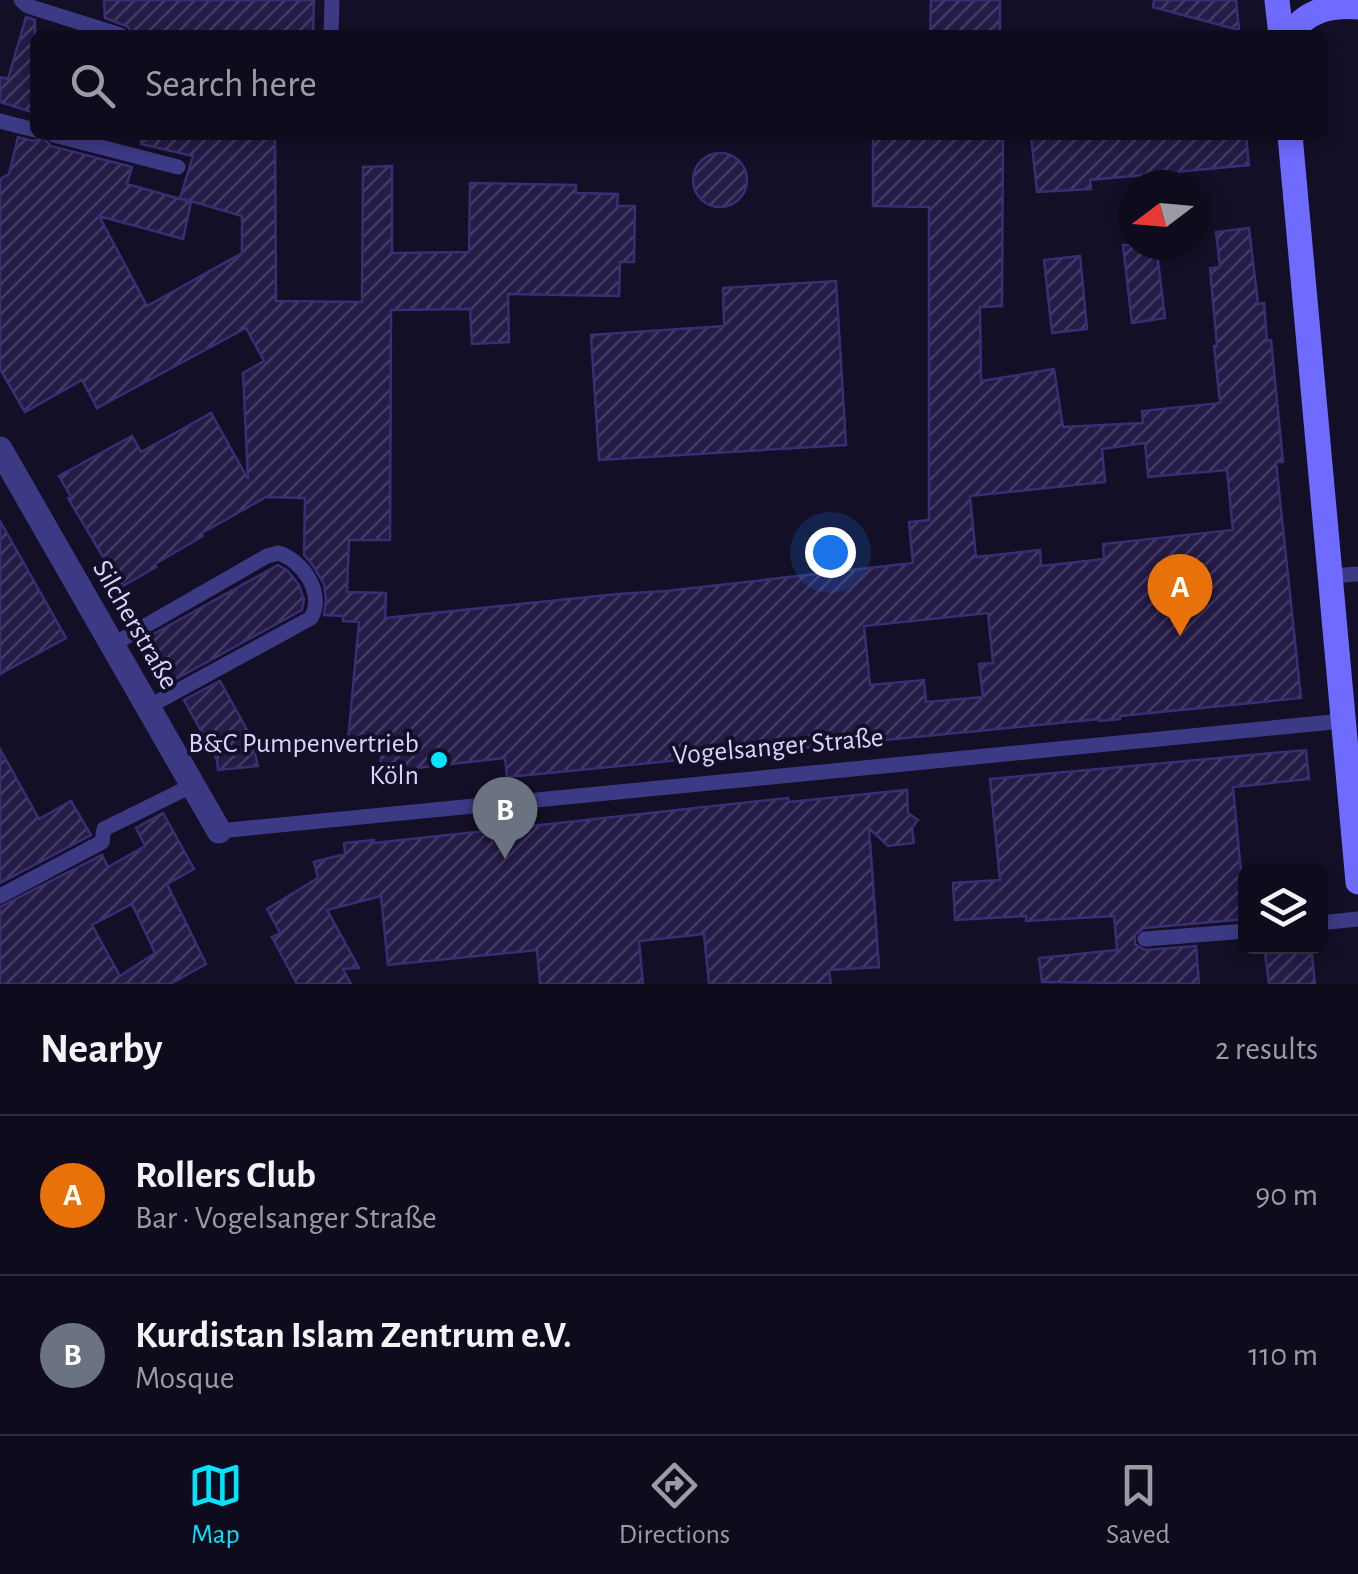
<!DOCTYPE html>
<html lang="en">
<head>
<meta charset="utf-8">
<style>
  :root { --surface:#0e0b1c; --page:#1c1929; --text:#f1f3f6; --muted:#9b9ba3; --line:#2e2b3b; --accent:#00e5ff }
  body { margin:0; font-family:"Alegreya Sans",sans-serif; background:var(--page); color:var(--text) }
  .controls { position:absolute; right:30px; bottom:30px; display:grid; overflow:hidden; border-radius:15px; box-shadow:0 5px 15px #0003 }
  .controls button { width:90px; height:90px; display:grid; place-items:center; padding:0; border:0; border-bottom:2px solid var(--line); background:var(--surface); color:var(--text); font:50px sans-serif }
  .compass { position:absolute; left:1118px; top:170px; width:90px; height:90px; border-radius:50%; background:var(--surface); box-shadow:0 5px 15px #0003; rotate:254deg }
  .you { position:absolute; left:830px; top:552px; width:35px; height:35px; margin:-25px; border:8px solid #fff; border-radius:50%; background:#1a73e8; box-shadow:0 0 0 15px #1a73e833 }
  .badge { display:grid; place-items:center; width:65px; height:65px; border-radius:50%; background:var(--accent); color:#fff; font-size:32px; font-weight:700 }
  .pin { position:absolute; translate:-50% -82px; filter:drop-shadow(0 2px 5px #0008) }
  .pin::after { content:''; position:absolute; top:52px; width:35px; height:30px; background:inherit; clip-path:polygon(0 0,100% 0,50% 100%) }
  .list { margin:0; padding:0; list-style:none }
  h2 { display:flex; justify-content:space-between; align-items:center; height:130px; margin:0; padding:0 40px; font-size:42px }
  h2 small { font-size:32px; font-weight:400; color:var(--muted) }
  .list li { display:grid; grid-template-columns:65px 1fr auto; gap:30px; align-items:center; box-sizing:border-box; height:160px; padding:0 40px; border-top:2px solid var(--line) }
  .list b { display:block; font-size:38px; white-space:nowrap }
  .list p { margin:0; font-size:32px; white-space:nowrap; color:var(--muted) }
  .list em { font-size:32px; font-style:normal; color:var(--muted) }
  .icon { flex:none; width:55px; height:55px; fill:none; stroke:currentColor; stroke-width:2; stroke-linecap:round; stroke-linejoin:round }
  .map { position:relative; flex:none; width:1358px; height:984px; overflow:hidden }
  .search { position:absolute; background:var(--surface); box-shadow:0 5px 15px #0003; left:30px; right:30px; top:30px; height:110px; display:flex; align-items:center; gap:25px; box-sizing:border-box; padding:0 35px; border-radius:15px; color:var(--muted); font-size:38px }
  .sheet { height:450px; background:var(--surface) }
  nav { display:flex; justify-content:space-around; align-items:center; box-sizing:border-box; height:140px; border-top:2px solid var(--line); background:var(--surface); font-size:28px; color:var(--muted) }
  nav a { display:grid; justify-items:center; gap:5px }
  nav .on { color:var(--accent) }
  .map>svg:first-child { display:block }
</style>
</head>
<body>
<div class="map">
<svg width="1358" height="984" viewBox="0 0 1358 984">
  <defs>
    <pattern id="building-hatch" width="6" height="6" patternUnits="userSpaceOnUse" patternTransform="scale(2.5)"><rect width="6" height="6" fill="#241b47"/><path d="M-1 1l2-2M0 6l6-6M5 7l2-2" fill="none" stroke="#433b63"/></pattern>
  </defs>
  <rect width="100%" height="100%" fill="#130f26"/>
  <path fill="url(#building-hatch)" stroke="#3b2d73" stroke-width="2.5" fill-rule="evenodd" d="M 104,0 L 314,0 L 313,35 L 131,35 L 129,28 L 124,25 L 105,18 Z
    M 931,0 L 1000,0 L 1000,35 L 930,35 Z
    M 1154,0 L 1236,0 L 1239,30 L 1153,7 Z
    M 26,17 L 35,20 L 35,113 L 0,102 L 0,77 L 8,79 Z
    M 142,135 L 275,135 L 276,301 L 362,302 L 363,167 L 392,166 L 392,253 L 469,252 L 470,183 L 576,185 L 576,193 L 618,194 L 617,206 L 635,206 L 634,262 L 620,262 L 619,296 L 508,294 L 509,342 L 472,344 L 470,309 L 391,310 L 390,540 L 349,540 L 347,592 L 386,593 L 385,618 L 618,594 L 666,591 L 913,563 L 909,522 L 929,520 L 929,207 L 873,206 L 873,135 L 1003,135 L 1002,306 L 980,307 L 981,381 L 1054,369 L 1063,427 L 1143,423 L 1142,411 L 1220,403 L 1214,346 L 1217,346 L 1210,268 L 1220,267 L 1216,232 L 1249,228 L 1258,304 L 1264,303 L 1267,341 L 1271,340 L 1283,462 L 1276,462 L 1301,698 L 1120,716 L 1120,719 L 1099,721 L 1099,719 L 507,777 L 505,758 L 380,772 L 382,741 L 348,741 L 359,622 L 343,621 L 343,616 L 324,615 L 326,599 L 324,584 L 312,564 L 304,555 L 305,498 L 266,497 L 202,533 L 203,536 L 155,564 L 156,567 L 121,587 L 68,498 L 71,497 L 59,476 L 132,436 L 141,452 L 211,413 L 248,479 L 243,373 L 264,361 L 246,328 L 97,408 L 82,380 L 25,412 L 0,369 L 0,179 L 9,174 L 18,137 L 33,141 L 43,138 L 51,146 L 132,167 L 127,184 L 191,202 L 183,239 L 99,216 L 147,306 L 242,253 L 242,216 L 180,198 L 193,156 L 141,144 ZM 1145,443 L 1148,477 L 1227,470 L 1233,530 L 1103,544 L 1104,559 L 1041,566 L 1040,550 L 976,557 L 970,496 L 1105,482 L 1102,449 ZM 988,613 L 993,663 L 979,664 L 983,697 L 926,702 L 924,680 L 870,685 L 864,626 Z
    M 1031,135 L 1246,135 L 1249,165 L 1090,180 L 1091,189 L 1037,192 Z
    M693 180a27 27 0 1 1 54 0a27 27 0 1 1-54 0Z
    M 1123,245 L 1156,245 L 1165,318 L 1132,323 Z
    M 1080,256 L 1087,329 L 1052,333 L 1044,260 Z
    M 836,281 L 846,445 L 599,460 L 591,335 L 724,326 L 723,288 Z
    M 0,521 L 66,638 L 0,674 Z
    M 278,565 L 288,571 L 299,585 L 304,599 L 302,610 L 174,680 L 150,636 Z
    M 220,681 L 251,737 L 258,766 L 218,770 L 217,760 L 184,700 Z
    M 0,749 L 39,819 L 71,801 L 91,835 L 0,883 Z
    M 1306,750 L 1309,779 L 1233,787 L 1243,894 L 1246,893 L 1246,919 L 1144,928 L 1135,935 L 1135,944 L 1145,950 L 1196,946 L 1199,984 L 1042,982 L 1039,958 L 1117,950 L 1114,916 L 1026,921 L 1026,916 L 955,920 L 953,883 L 1000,880 L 990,779 Z
    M 907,790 L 908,813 L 918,820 L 912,828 L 914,843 L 888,846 L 869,828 L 879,967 L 829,970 L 831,984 L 709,984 L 704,934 L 639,941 L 643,984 L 540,984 L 537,950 L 388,965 L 381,896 L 327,910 L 359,968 L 343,969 L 351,984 L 297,984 L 272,937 L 280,933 L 267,909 L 318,878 L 314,862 L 345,854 L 344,843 L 374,840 L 374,843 L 788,798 L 789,802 Z
    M 163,813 L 194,869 L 167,884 L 206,964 L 170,984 L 0,984 L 0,907 L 102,855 L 108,867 L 145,846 L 136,828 ZM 132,904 L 155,953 L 120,976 L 92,925 Z
    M 1264,946 L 1311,946 L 1315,984 L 1269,984 Z"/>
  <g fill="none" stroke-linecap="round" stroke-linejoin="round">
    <path stroke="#3d3a85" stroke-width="15" d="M 21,0 L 28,6 L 120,35
      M 331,35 L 332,0
      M 0,121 L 35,130
      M 54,135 L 178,167
      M 1330,576 L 1358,574
      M 112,645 L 267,556 L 278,553 C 303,560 325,594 311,618 L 148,707
      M 219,831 L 1343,721
      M 0,896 L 102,842 L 104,829 L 193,785
      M 1320,923 L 1358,919
      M 1145,939 L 1246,931"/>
    <path stroke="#3d3a85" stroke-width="25" d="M 0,449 L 219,831"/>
    <path stroke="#6f6bff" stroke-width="25" d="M 1277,0 L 1281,35
      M 1289,35 C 1307,10 1330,5 1358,7
      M 1290,135 L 1358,882"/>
  </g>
  <circle fill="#00e5ff" stroke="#130f26" stroke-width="4" cx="439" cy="760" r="10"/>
  <g text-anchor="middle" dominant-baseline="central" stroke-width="8" stroke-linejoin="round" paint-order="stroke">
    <g font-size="28" fill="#d9d4ff" stroke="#130f26">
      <text transform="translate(135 625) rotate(60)">Silcherstraße</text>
      <text transform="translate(778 747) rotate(-5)">Vogelsanger Straße</text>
    </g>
    <g font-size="28" fill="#d9d4ff" stroke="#130f26" text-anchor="end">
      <text x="419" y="744">B&amp;C Pumpenvertrieb<tspan x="419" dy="32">Köln</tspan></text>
    </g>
  </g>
</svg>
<div class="controls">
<button><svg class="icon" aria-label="layers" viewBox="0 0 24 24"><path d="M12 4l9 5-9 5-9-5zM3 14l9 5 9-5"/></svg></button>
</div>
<svg class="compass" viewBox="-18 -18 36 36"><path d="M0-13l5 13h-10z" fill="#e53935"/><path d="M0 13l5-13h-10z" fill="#9b9ba3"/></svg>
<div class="you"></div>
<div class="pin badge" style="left:1180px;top:636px;background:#e8710a">A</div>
<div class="pin badge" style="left:505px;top:859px;background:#6b7280">B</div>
<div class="search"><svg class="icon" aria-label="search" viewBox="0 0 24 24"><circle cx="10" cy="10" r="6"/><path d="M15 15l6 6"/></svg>Search here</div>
</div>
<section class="sheet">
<h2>Nearby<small>2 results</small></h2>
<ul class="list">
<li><span class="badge" style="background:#e8710a">A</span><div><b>Rollers Club</b><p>Bar · Vogelsanger Straße</p></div><em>90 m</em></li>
<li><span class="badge" style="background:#6b7280">B</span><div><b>Kurdistan Islam Zentrum e.V.</b><p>Mosque</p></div><em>110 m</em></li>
</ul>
</section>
<nav>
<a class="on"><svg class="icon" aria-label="map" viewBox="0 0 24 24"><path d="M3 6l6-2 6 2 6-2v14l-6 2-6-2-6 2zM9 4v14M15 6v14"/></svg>Map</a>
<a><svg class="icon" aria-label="directions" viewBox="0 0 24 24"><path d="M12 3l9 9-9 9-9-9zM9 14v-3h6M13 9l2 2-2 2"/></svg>Directions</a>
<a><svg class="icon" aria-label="saved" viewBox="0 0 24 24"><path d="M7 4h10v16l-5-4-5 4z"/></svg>Saved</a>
</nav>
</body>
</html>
